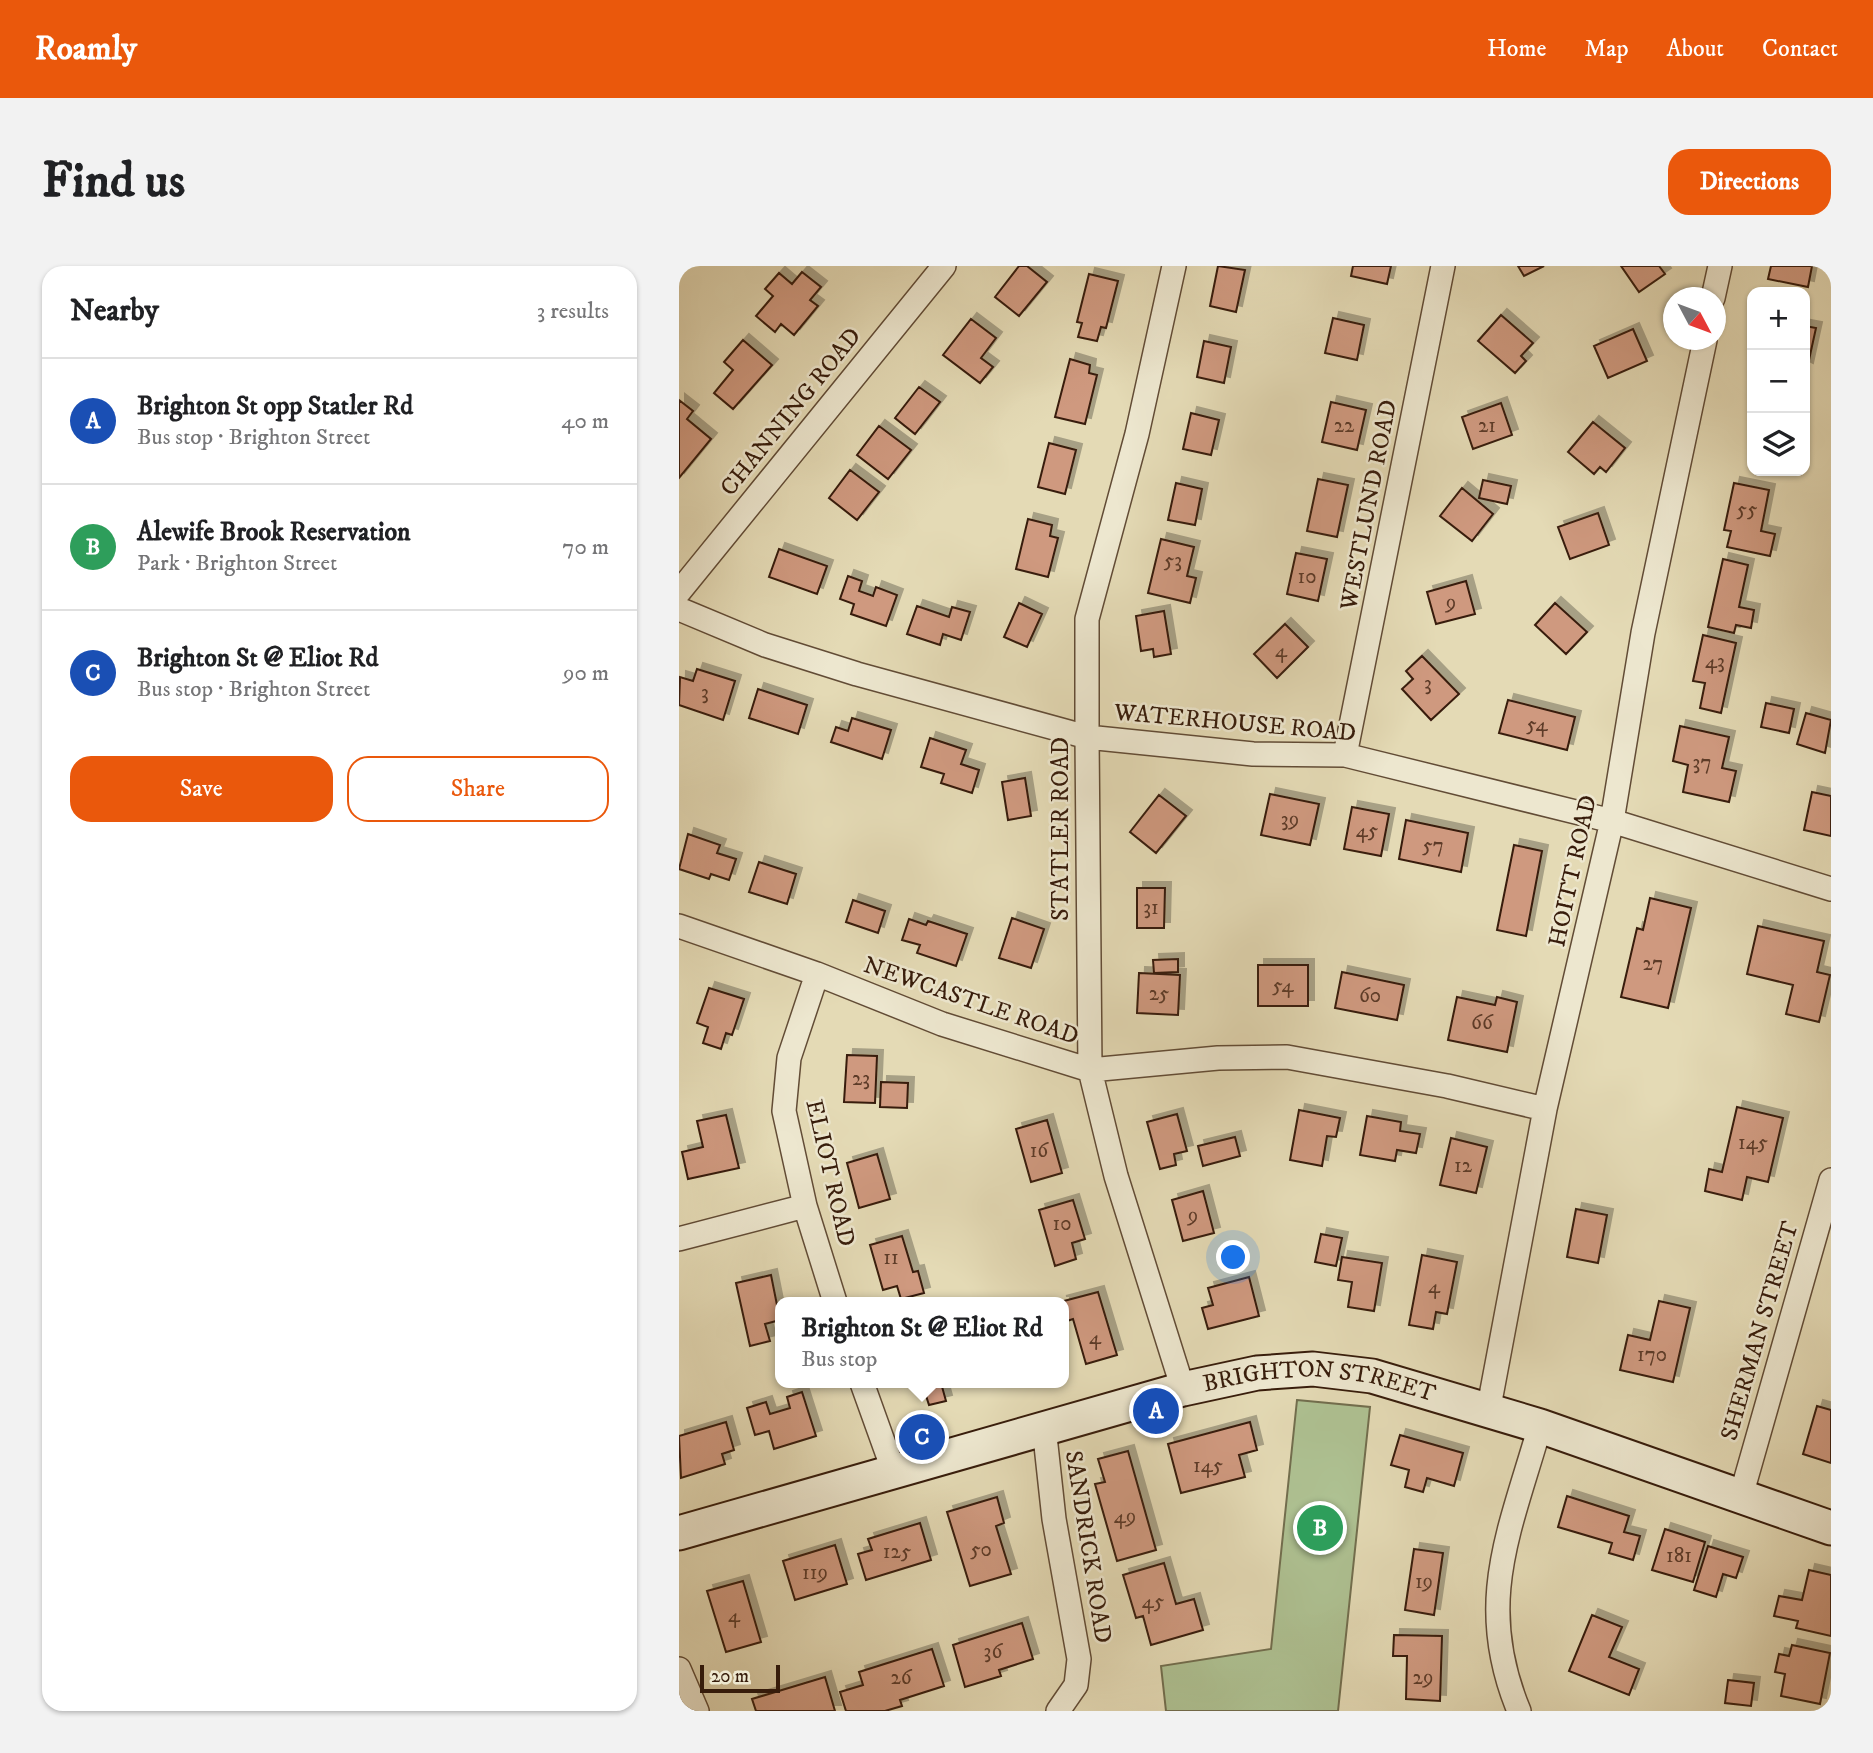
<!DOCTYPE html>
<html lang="en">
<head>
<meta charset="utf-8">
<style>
  :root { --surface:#fff; --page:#f2f2f2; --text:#202124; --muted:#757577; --line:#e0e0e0; --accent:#ea580c }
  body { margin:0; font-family:"IM FELL DW Pica",serif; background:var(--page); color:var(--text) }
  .controls { position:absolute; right:21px; top:21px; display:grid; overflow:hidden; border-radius:14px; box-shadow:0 2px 5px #0004 }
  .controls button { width:63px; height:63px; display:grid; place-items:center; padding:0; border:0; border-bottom:2px solid var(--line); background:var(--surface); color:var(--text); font:35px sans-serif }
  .compass { position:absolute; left:984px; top:21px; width:63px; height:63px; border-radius:50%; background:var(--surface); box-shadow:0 2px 5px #0004; rotate:131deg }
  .scale { position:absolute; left:21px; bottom:18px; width:80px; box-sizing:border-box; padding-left:7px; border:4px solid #371c0b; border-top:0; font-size:19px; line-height:24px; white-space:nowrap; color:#371c0b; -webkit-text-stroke:5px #ede7cf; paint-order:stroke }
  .you { position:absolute; left:555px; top:992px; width:24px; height:24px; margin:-18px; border:5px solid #fff; border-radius:50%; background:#1a73e8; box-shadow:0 0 0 10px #1a73e833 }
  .badge { display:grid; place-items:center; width:46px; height:46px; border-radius:50%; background:var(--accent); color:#fff; font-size:23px; font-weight:700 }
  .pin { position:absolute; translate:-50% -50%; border:4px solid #fff; box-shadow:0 2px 7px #0006 }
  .popup { position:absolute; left:96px; top:1031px; width:294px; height:91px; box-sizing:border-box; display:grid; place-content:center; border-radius:14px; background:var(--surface); filter:drop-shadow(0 2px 5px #0005); font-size:23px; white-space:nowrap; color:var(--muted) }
  .popup b { font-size:26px; color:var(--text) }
  .popup::after { content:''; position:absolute; left:50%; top:100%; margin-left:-14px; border:14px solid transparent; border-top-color:var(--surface) }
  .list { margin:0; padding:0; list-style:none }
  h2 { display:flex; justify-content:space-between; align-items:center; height:91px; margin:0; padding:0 28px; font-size:30px }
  h2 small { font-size:23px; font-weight:400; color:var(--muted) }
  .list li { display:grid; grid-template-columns:46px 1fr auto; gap:21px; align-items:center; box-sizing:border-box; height:126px; padding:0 28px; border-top:2px solid var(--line) }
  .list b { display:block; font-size:26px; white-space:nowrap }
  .list p { margin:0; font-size:23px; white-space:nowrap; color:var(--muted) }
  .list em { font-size:23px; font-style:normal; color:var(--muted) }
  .actions { display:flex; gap:14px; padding:21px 28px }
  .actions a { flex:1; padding:16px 0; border:2px solid var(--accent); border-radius:21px; text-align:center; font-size:24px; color:var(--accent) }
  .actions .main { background:var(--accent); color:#fff }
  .icon { flex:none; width:38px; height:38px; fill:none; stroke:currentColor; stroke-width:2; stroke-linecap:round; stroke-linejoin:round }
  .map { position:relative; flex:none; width:1152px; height:1445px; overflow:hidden; border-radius:21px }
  header { display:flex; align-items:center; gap:42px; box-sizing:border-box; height:98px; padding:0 35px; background:var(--accent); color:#fff }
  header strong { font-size:33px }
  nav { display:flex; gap:38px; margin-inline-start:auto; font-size:24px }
  .intro { display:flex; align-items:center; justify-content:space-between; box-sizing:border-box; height:168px; padding:0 42px }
  h1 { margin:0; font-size:49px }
  .button { padding:18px 32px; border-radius:21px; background:var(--accent); color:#fff; font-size:24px; font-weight:700 }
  main { display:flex; gap:42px; padding:0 42px }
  aside { flex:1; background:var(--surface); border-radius:21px; box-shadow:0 2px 5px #0004 }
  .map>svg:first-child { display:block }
</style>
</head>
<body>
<header>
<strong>Roamly</strong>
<nav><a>Home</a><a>Map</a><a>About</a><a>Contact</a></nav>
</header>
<div class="intro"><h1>Find us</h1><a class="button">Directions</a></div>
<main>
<aside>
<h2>Nearby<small>3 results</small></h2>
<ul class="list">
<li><span class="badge" style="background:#1a4fb4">A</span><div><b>Brighton St opp Statler Rd</b><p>Bus stop · Brighton Street</p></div><em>40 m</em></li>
<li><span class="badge" style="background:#2e9e5b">B</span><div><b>Alewife Brook Reservation</b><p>Park · Brighton Street</p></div><em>70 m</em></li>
<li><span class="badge" style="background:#1a4fb4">C</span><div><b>Brighton St @ Eliot Rd</b><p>Bus stop · Brighton Street</p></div><em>90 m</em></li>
</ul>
<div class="actions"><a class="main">Save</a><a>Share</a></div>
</aside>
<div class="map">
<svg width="1152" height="1445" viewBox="0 0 1152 1445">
  <defs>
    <filter id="shadow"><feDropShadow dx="6" dy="-6" stdDeviation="0" flood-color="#0004"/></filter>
  </defs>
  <rect width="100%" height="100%" fill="#e4dab5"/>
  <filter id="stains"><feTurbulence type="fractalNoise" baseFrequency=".00286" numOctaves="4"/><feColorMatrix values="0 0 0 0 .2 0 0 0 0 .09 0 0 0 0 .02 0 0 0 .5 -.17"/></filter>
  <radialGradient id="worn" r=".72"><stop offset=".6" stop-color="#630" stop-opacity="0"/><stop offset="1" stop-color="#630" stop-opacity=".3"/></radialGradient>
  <path fill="#aec192" stroke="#726e4e" stroke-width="2" d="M 618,1134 L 691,1141 L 659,1445 L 487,1445 L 482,1400 L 592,1383 Z"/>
  <path fill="#cf997f" stroke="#371c0b" stroke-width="2" filter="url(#shadow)" d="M 340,0 L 348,0 L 368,16 L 340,50 L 316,31 Z
    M 539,0 L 566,4 L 557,46 L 531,40 Z
    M 674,0 L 712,0 L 708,18 L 672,10 Z
    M 839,0 L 865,0 L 845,10 Z
    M 942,0 L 980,0 L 986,8 L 960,26 Z
    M 1092,0 L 1133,0 L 1129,21 L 1089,13 Z
    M 123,6 L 142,21 L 131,34 L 139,40 L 115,69 L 102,58 L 96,66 L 77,50 L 94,30 L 86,23 L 100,7 L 113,18 Z
    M 410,8 L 439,15 L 427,62 L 422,61 L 418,75 L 399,71 L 403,57 L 398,56 Z
    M 822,49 L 854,77 L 842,90 L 847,95 L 836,107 L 799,75 Z
    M 654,52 L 685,59 L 678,94 L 646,87 Z
    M 292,53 L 317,72 L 302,92 L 314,101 L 301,117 L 264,89 Z
    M 1126,60 L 1137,62 L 1128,103 L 1126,102 Z
    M 954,63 L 968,95 L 929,112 L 915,80 Z
    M 64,74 L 93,99 L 54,143 L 35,127 L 54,104 L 45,96 Z
    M 525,75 L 552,81 L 545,117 L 518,111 Z
    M 391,93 L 411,99 L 410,107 L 418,109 L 406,158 L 376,151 Z
    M 240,121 L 261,136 L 236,168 L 216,152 Z
    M 0,134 L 14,145 L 8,153 L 32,173 L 0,212 Z
    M 652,136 L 687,144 L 678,184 L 643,176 Z
    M 822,137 L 833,169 L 794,183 L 783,151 Z
    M 512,147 L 540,154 L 532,189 L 504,183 Z
    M 914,156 L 946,182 L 927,206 L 921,201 L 915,208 L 889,186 Z
    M 200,160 L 232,184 L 209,213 L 178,189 Z
    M 370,177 L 397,184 L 386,228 L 359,221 Z
    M 171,204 L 200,226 L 178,254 L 150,232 Z
    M 639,213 L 669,219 L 658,271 L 628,265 Z
    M 804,214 L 832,220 L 828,238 L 800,232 Z
    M 497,217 L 523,223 L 516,259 L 489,254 Z
    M 1055,217 L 1090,224 L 1082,265 L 1096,268 L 1091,290 L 1048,281 L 1052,265 L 1045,264 Z
    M 783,222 L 814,248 L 793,275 L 761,250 Z
    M 919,247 L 930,279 L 891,293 L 879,261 Z
    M 349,253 L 373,259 L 371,270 L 379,272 L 369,311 L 337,303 Z
    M 482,273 L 515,281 L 508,310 L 517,312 L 511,337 L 469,327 Z
    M 100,283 L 148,300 L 138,328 L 90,311 Z
    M 617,287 L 648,293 L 639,335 L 608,328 Z
    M 1044,293 L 1069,299 L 1060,341 L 1075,344 L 1072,362 L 1057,359 L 1055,367 L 1029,361 Z
    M 169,310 L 183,315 L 180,325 L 194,330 L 197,321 L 218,329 L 207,360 L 172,348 L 175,338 L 161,333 Z
    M 787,315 L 796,348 L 757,358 L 748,326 Z
    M 340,337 L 363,348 L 348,381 L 325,371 Z
    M 876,337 L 908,366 L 887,388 L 856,359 Z
    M 238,340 L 270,351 L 273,341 L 291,346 L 282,374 L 264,368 L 261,379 L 228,368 Z
    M 485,345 L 492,388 L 475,391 L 474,383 L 462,385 L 457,350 Z
    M 606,358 L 629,381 L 598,412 L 575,388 Z
    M 1024,369 L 1057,377 L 1042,447 L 1021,442 L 1026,417 L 1014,415 Z
    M 743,390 L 780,428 L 752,454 L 723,423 L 734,413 L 727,405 Z
    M 18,403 L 56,415 L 44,454 L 0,439 L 1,411 L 14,415 Z
    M 79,423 L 128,439 L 119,468 L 70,452 Z
    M 829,434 L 896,451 L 888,484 L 820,467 Z
    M 1087,437 L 1115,443 L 1110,467 L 1082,461 Z
    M 1127,447 L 1152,454 L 1146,487 L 1118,478 Z
    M 173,452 L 212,464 L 203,493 L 152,476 L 157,461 L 169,465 Z
    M 1001,460 L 1050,471 L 1043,502 L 1057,505 L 1050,536 L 1004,526 L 1009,499 L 994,495 Z
    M 251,472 L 287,484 L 282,498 L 300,504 L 293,527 L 262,517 L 265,508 L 242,501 Z
    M 346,512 L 352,550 L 329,554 L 323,516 Z
    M 1133,526 L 1152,530 L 1152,570 L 1125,564 Z
    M 591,528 L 640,538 L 631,579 L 582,569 Z
    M 480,529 L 507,550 L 477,587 L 451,566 Z
    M 673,541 L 710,548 L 702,590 L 665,583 Z
    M 727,554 L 789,567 L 782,606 L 720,593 Z
    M 9,568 L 41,579 L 38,587 L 57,593 L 50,614 L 32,608 L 30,613 L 0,603 Z
    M 835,579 L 863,585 L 847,670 L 818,664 Z
    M 80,596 L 117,608 L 108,638 L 70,626 Z
    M 458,622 L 486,622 L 485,662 L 458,662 Z
    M 971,632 L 1012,642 L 989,742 L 942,731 L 958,662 L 964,664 Z
    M 174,634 L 206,645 L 199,667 L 167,656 Z
    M 333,652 L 365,663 L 352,702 L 320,692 Z
    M 230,653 L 247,659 L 249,655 L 288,668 L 277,700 L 238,687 L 241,679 L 223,674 Z
    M 1079,660 L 1145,675 L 1138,706 L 1151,709 L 1140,756 L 1107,748 L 1114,719 L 1068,708 Z
    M 499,693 L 499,706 L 475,707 L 474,694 Z
    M 579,699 L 629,699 L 629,740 L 579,740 Z
    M 663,706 L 725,719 L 718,754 L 656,742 Z
    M 460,707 L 501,709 L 499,749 L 458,747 Z
    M 30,722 L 65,733 L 53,769 L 47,767 L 42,783 L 24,777 L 29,761 L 18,757 Z
    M 778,731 L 816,739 L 818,731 L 838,736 L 828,786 L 769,774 Z
    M 168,789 L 198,790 L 196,837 L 165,836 Z
    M 202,816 L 229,817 L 228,842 L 201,841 Z
    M 1058,841 L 1104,852 L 1089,916 L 1068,911 L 1063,934 L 1026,925 L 1030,903 L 1043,906 Z
    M 620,844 L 661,852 L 657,871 L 648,870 L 643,900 L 611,894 Z
    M 498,848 L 508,885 L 495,888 L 497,899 L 481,903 L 468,856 Z
    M 47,849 L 60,902 L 9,913 L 3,886 L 24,881 L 18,855 Z
    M 688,850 L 722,856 L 721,865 L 741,868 L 737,887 L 718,884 L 716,895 L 681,889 Z
    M 368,854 L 383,907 L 352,916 L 337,863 Z
    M 556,871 L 561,890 L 524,900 L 519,880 Z
    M 772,872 L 808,881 L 797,927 L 761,919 Z
    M 198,888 L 211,933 L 180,942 L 168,897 Z
    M 524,925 L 535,967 L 504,975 L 493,934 Z
    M 394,934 L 406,973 L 393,977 L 397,993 L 376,1000 L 360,944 Z
    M 897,943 L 928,949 L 919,997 L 888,991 Z
    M 642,968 L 663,972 L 657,1000 L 636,996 Z
    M 223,970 L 234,1006 L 239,1005 L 245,1027 L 222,1033 L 218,1020 L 204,1024 L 191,979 Z
    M 743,989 L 778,996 L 768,1048 L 757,1046 L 754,1063 L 730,1059 Z
    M 663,991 L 703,997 L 695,1045 L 669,1041 L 673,1016 L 659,1014 Z
    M 92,1009 L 101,1054 L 86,1058 L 91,1075 L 71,1080 L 57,1017 Z
    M 570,1011 L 580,1050 L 529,1063 L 523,1042 L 534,1039 L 529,1022 Z
    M 419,1026 L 438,1089 L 407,1098 L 394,1053 L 385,1056 L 385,1036 L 381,1036 Z
    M 980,1035 L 1011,1042 L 994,1116 L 941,1104 L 949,1069 L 971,1074 Z
    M 243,1117 L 262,1117 L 267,1135 L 250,1139 Z
    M 123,1126 L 137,1170 L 95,1183 L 90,1165 L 76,1169 L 68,1142 L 87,1136 L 91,1148 L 111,1142 L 108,1131 Z
    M 1138,1140 L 1152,1144 L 1152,1197 L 1124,1188 Z
    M 47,1156 L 55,1184 L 43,1188 L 46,1198 L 2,1212 L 0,1170 Z
    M 571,1156 L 578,1184 L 560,1189 L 566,1211 L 502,1227 L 489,1178 Z
    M 721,1169 L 784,1187 L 775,1220 L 748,1212 L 744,1226 L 726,1221 L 730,1204 L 712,1199 Z
    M 449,1185 L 477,1284 L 438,1295 L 416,1218 L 426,1216 L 419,1193 Z
    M 888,1230 L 950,1250 L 945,1266 L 961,1270 L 954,1294 L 930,1287 L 933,1277 L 879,1261 Z
    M 318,1231 L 325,1257 L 317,1260 L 332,1308 L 291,1320 L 268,1246 Z
    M 241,1257 L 252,1294 L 187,1314 L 179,1288 L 193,1284 L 189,1273 Z
    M 986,1263 L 1026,1276 L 1014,1316 L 973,1304 Z
    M 156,1279 L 168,1318 L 116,1334 L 104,1295 Z
    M 1029,1280 L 1064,1291 L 1057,1312 L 1044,1308 L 1037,1331 L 1015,1324 Z
    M 735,1283 L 764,1287 L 755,1349 L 726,1344 Z
    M 485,1297 L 497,1338 L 515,1333 L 524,1364 L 472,1379 L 464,1350 L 457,1352 L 444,1309 Z
    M 1130,1304 L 1152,1309 L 1152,1370 L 1117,1362 L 1119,1355 L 1095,1350 L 1100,1330 L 1123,1334 Z
    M 64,1315 L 82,1376 L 47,1386 L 28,1325 Z
    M 913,1349 L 943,1361 L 930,1391 L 960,1403 L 950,1429 L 890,1405 Z
    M 343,1357 L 354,1393 L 320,1404 L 322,1410 L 286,1421 L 274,1379 Z
    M 715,1369 L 763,1370 L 761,1435 L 727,1433 L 728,1390 L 714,1390 Z
    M 1113,1379 L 1151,1387 L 1141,1438 L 1102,1430 L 1106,1408 L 1096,1406 L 1100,1388 L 1110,1390 Z
    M 253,1383 L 265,1420 L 221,1434 L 223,1440 L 206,1445 L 167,1445 L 161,1426 L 184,1419 L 180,1406 Z
    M 146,1411 L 156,1445 L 77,1445 L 73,1433 Z
    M 1049,1414 L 1075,1417 L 1072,1440 L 1046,1437 Z"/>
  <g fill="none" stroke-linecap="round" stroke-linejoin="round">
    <defs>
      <path id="street" d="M 495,0 L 458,168 L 408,353 L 408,471 L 411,804 L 437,910 L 504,1123
        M 1034,32 L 1041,0
        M 0,326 L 265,0
        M 0,343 L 86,379 L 178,408 L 408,471 L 574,488 L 666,489 L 933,555 L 1152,623
        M 666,489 L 764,0
        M 0,660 L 138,708 L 263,758 L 411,804 L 539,792 L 608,791 L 768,820 L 866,843
        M 138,708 L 110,792 L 105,845 L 126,940 L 156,1036
        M 0,973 L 126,940
        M 183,1117 L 215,1206
        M 809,1146 L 866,843 L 933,555 L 964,367 L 1026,74
        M 365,1161 L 375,1253 L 400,1393 L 397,1419 L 379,1445
        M 1062,1230 L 1152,914
        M 0,1403 L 18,1445
        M 840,1445 C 795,1337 831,1265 861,1160"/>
      <g id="secondary">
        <path id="s1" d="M 0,1267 L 504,1123 L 578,1107 L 634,1103 L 693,1110 L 861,1160 L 1152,1262"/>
      </g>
    </defs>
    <use href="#street" stroke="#624c36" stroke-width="26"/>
    <use href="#secondary" stroke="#371c0b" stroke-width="37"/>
    <use href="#street" stroke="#ede7cf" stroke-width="23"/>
    <use href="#secondary" stroke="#ede7cf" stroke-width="33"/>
  </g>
  <g text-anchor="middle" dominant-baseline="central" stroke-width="5" stroke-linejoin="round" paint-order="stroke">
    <g font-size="21" fill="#5d3b28">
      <text x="665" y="160">22</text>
      <text x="808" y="160">21</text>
      <text x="1068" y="244">55</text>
      <text x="494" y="295">53</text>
      <text x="628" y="311">10</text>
      <text x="772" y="337">9</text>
      <text x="602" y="385">4</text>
      <text x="1036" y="396">43</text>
      <text x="749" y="418">3</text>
      <text x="26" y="427">3</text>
      <text x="858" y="459">54</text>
      <text x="1023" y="497">37</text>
      <text x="611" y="554">39</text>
      <text x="688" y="565">45</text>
      <text x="754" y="580">57</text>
      <text x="472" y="642">31</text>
      <text x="974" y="698">27</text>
      <text x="604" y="720">54</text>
      <text x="480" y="728">25</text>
      <text x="691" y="730">60</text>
      <text x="803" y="757">66</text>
      <text x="182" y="813">23</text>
      <text x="1074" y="877">145</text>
      <text x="360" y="885">16</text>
      <text x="784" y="900">12</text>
      <text x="514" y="950">9</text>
      <text x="383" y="958">10</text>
      <text x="212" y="992">11</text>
      <text x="755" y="1021">4</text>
      <text x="416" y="1072">4</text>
      <text x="973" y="1089">170</text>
      <text x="529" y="1200">145</text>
      <text x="446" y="1251">49</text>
      <text x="302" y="1284">50</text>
      <text x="218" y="1286">125</text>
      <text x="1000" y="1290">181</text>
      <text x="136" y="1307">119</text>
      <text x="745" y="1316">19</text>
      <text x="474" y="1336">45</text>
      <text x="55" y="1350">4</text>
      <text x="314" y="1386">36</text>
      <text x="222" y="1412">26</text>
      <text x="744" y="1412">29</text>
    </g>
    <g font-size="24" fill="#371c0b" stroke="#ede7cf">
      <text transform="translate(112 146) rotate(-51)">CHANNING ROAD</text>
      <text transform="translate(690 239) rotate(-79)">WESTLUND ROAD</text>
      <text transform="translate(556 457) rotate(5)">WATERHOUSE ROAD</text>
      <text transform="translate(382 563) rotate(-90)">STATLER ROAD</text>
      <text transform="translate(894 605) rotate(-78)">HOITT ROAD</text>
      <text transform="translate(292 735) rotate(19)">NEWCASTLE ROAD</text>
      <text transform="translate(151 907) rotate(77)">ELIOT ROAD</text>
      <text transform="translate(1081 1065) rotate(-74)">SHERMAN STREET</text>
      <text stroke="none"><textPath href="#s1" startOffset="663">BRIGHTON STREET</textPath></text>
      <text transform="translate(409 1281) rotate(81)">SANDRICK ROAD</text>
    </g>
  </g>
  <rect width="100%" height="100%" filter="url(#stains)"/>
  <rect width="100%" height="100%" fill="url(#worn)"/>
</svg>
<div class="controls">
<button>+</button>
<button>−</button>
<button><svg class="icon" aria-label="layers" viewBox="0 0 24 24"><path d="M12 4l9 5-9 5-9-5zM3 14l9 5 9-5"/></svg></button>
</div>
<svg class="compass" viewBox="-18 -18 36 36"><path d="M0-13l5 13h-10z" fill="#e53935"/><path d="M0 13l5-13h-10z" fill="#757577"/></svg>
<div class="scale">20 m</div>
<div class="you"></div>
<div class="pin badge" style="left:477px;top:1145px;background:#1a4fb4">A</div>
<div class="pin badge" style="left:641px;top:1262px;background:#2e9e5b">B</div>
<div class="pin badge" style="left:243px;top:1171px;background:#1a4fb4">C</div>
<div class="popup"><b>Brighton St @ Eliot Rd</b>Bus stop</div>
</div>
</main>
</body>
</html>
